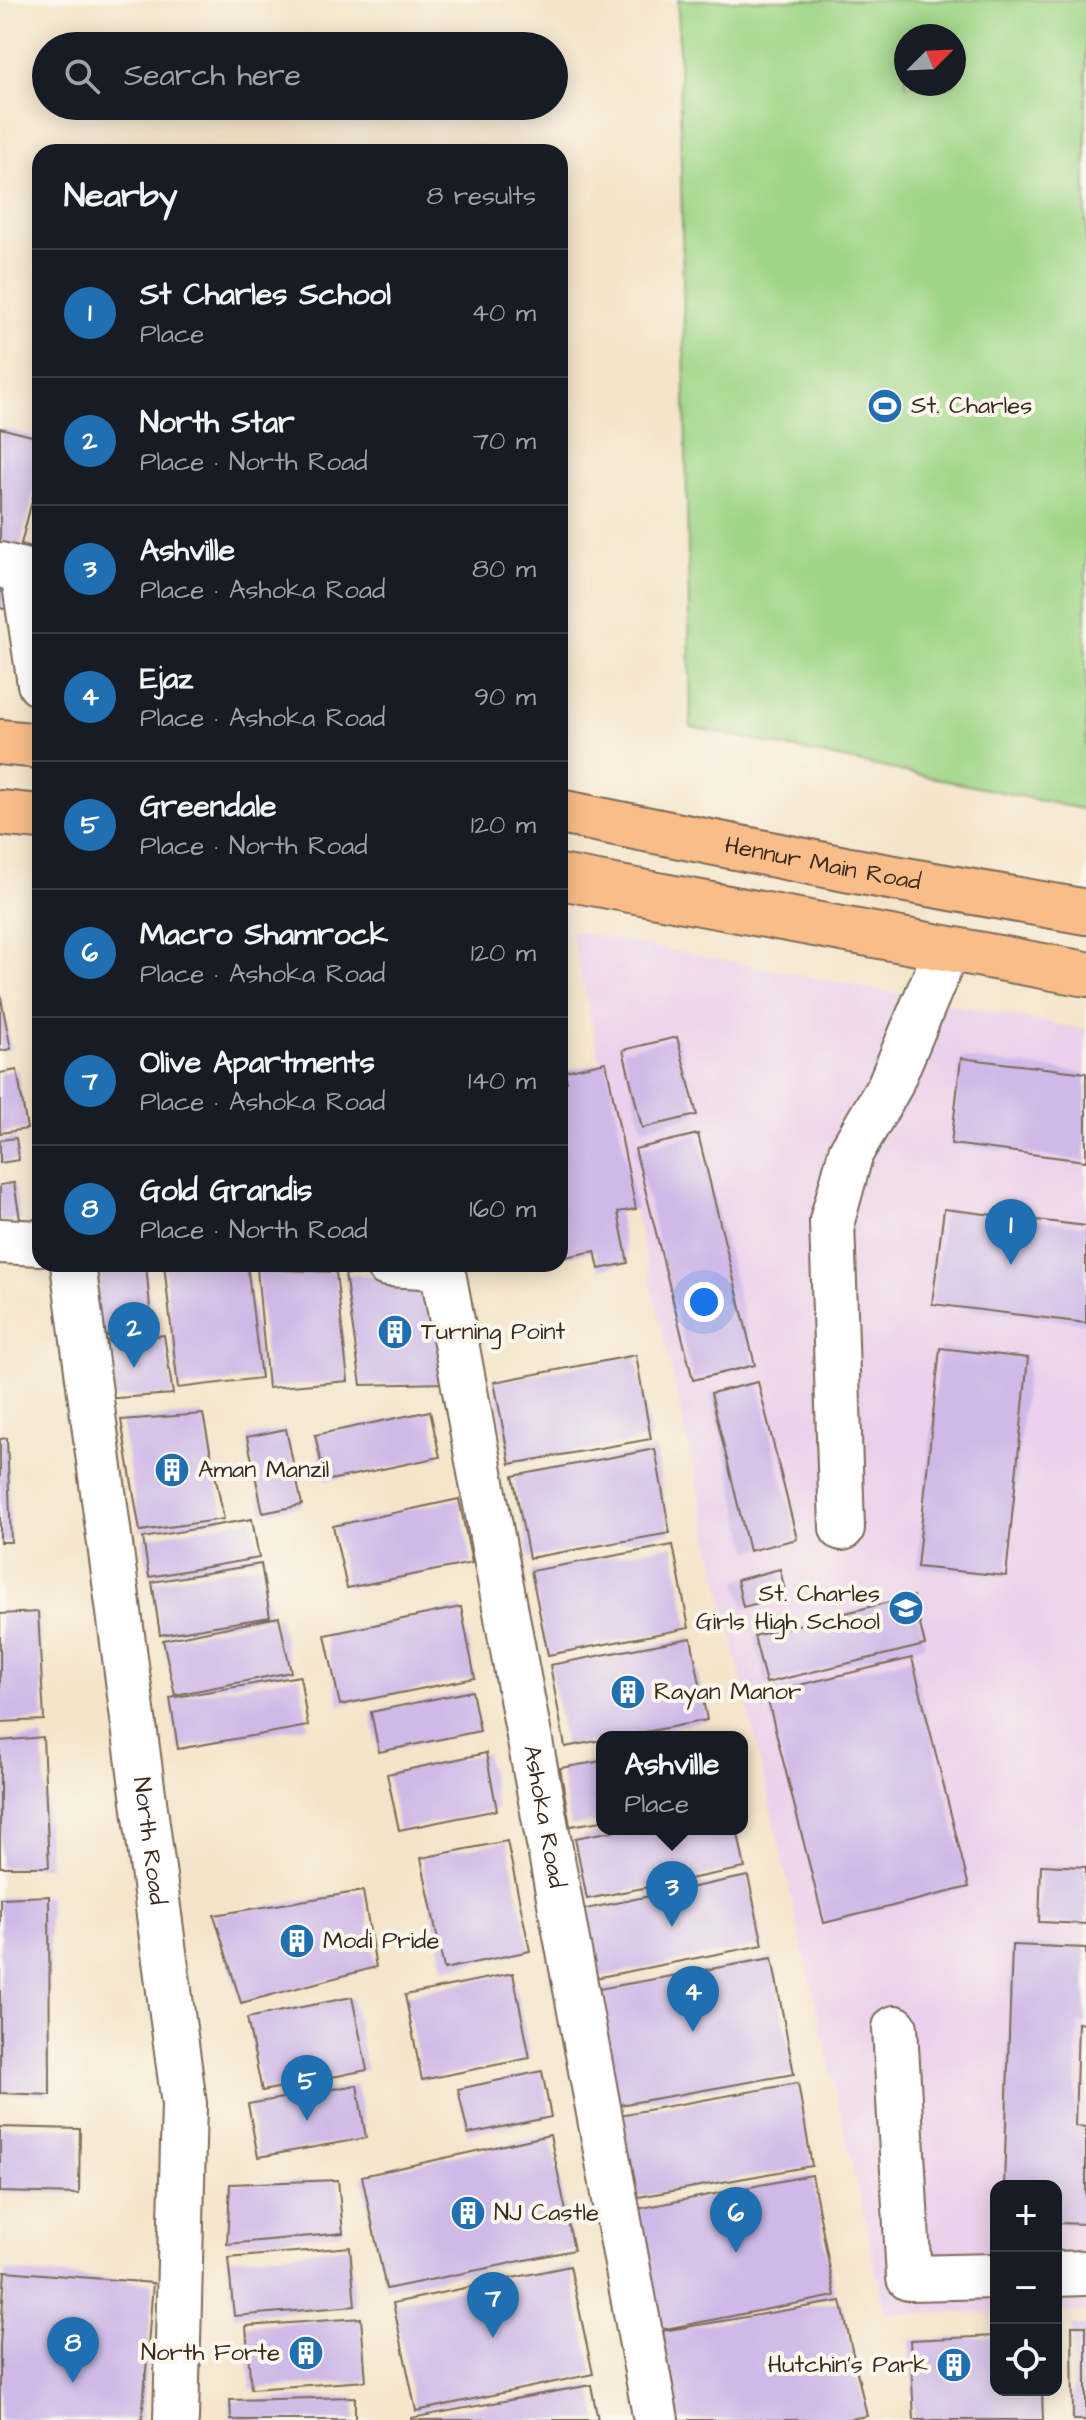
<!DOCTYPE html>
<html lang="en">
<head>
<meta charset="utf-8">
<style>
  :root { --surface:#171b24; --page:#20242c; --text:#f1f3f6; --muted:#9ea1a6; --line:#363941; --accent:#1f6fb2 }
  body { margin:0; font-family:"Architects Daughter",sans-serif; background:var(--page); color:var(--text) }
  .controls { position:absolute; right:24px; bottom:24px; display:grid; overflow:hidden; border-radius:16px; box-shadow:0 4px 20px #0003 }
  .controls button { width:72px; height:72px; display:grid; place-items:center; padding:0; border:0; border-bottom:2px solid var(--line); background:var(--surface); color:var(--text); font:40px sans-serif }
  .compass { position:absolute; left:894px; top:24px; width:72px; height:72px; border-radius:50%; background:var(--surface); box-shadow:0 4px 20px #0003; rotate:66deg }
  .you { position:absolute; left:704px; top:1302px; width:28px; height:28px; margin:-20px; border:6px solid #fff; border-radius:50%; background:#1a73e8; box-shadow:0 0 0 12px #1a73e833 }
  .badge { display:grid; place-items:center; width:52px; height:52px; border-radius:50%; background:var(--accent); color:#fff; font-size:26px; font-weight:700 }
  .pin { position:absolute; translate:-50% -66px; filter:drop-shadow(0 2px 4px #0008) }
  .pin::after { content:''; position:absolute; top:42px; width:28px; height:24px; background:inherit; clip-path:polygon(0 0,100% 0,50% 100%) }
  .popup { position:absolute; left:596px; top:1731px; width:152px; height:104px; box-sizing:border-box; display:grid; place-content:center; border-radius:16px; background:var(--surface); filter:drop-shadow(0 2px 6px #0005); font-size:26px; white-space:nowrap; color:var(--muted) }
  .popup b { font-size:30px; color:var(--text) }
  .popup::after { content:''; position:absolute; left:50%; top:100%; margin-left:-16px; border:16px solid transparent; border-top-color:var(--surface) }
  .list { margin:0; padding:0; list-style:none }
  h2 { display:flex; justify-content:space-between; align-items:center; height:104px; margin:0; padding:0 32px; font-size:34px }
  h2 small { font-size:26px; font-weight:400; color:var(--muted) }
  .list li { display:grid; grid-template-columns:52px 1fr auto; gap:24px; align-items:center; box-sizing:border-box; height:128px; padding:0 32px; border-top:2px solid var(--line) }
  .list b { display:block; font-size:30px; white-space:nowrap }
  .list p { margin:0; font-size:26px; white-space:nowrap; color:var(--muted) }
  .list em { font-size:26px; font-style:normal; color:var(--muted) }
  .icon { flex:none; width:44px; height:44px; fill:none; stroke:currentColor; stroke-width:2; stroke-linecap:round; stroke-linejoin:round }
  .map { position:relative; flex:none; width:1086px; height:2420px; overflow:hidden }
  .search { position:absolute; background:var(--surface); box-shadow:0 4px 20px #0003; left:32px; top:32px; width:536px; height:88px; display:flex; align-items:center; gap:20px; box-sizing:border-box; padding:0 28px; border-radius:44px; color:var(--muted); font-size:30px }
  .panel { position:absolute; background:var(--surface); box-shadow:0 4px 20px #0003; left:32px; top:144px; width:536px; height:1128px; border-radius:24px }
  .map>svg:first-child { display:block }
</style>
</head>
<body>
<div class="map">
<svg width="1086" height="2420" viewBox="0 0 1086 2420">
  <rect width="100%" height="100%" fill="#fbf7ec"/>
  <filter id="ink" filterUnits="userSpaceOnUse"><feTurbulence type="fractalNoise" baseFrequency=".0125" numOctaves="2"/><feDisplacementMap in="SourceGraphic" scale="16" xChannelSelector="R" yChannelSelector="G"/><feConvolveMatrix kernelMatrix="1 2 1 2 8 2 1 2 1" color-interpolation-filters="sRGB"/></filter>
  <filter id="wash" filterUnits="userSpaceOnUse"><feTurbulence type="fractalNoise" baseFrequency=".006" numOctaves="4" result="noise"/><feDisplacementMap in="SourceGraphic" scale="32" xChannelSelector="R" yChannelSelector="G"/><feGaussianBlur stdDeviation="1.8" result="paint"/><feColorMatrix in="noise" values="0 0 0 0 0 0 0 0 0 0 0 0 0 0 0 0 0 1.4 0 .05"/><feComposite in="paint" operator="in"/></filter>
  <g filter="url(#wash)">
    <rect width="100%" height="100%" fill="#f4e4c9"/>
    <path fill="#ebd1eb" d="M 571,931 L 1086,1030 L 1086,2313 L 1056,2313 L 1056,2186 L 996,2186 L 996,2313 L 886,2313 Z"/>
    <path fill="#9fd586" stroke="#6d8052" stroke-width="2" fill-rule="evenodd" d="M 678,0 L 1086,0 L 1086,810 L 691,727 ZM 906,36 L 954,36 L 954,84 L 906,84 Z"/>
    <g id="blocks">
      <path fill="#ceb9e7" d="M 0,428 L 40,438 L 40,469 L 21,544 L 40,549 L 40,587 L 33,616 L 0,608 Z
        M 0,993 L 11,1049 L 0,1051 Z
        M 677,1037 L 697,1115 L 642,1128 L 623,1050 Z
        M 961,1058 L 1086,1073 L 1086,1161 L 951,1144 Z
        M 606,1062 L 636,1209 L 618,1212 L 628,1263 L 599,1269 L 595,1251 L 560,1258 L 560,1084 L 567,1082 L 565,1071 Z
        M 17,1070 L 27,1129 L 0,1133 L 0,1073 Z
        M 698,1134 L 755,1365 L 693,1380 L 635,1149 Z
        M 16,1138 L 19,1160 L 0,1163 L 0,1140 Z
        M 14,1183 L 20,1219 L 0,1222 L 0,1185 Z
        M 944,1209 L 1086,1226 L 1086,1323 L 932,1304 Z
        M 82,1264 L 146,1264 L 152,1330 L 91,1338 Z
        M 164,1264 L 247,1264 L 261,1378 L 178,1388 Z
        M 257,1269 L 336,1272 L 348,1381 L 268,1388 Z
        M 345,1274 L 427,1280 L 445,1383 L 361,1385 Z
        M 164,1335 L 173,1394 L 103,1399 L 95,1343 Z
        M 940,1348 L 1028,1358 L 1006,1576 L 917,1567 Z
        M 636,1355 L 651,1439 L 510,1464 L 494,1382 Z
        M 758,1382 L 797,1539 L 749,1551 L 711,1393 Z
        M 430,1411 L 440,1457 L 325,1481 L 315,1435 Z
        M 203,1414 L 224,1519 L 140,1531 L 121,1420 Z
        M 286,1429 L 302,1505 L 263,1513 L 247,1437 Z
        M 7,1438 L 11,1542 L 0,1542 L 0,1439 Z
        M 655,1449 L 670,1533 L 529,1558 L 513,1476 Z
        M 459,1499 L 472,1563 L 347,1588 L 333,1526 Z
        M 252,1519 L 259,1558 L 149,1577 L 143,1538 Z
        M 673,1545 L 689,1628 L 548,1655 L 531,1571 Z
        M 261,1564 L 270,1617 L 160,1635 L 152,1582 Z
        M 780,1569 L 786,1596 L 743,1607 L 737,1580 Z
        M 913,1596 L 925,1645 L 766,1683 L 754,1636 Z
        M 461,1607 L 475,1678 L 340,1705 L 325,1635 Z
        M 38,1612 L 44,1720 L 0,1722 L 0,1614 Z
        M 279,1617 L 291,1672 L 175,1695 L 163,1640 Z
        M 691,1638 L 707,1720 L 620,1737 L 602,1737 L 602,1740 L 565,1747 L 550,1665 Z
        M 912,1658 L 969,1887 L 824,1923 L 766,1693 Z
        M 300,1676 L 308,1726 L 178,1749 L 170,1698 Z
        M 472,1691 L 480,1731 L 379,1752 L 371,1712 Z
        M 43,1737 L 49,1867 L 0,1867 L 0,1741 Z
        M 486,1753 L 497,1810 L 399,1830 L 387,1774 Z
        M 602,1761 L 602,1821 L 570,1826 L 560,1768 Z
        M 623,1829 L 737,1829 L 745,1868 L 587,1899 L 575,1838 Z
        M 507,1841 L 530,1951 L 444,1969 L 421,1858 Z
        M 1041,1865 L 1086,1867 L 1086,1924 L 1039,1922 Z
        M 748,1876 L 763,1945 L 595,1978 L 581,1910 Z
        M 363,1891 L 376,1967 L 241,2003 L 214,1915 Z
        M 49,1896 L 50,2095 L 0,2093 L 0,1898 Z
        M 1012,1945 L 1086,1948 L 1086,2024 L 1078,2023 L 1075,2126 L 1086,2127 L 1086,2224 L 1056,2223 L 1056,2186 L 1004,2186 Z
        M 772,1958 L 794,2074 L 614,2106 L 593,1990 Z
        M 513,1973 L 530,2058 L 422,2080 L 405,1995 Z
        M 352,1997 L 367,2070 L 262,2091 L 247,2018 Z
        M 542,2071 L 551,2117 L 468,2134 L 458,2089 Z
        M 798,2083 L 812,2166 L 633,2198 L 619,2115 Z
        M 357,2085 L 366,2138 L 258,2157 L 248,2104 Z
        M 0,2127 L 80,2129 L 79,2194 L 0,2192 Z
        M 550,2135 L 574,2250 L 386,2289 L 362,2176 Z
        M 812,2175 L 835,2296 L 660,2330 L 637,2209 Z
        M 338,2180 L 343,2233 L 227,2244 L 230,2184 Z
        M 350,2247 L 355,2306 L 234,2316 L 228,2258 Z
        M 570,2266 L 593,2374 L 416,2411 L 393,2303 Z
        M 5,2271 L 153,2283 L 142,2420 L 0,2420 L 0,2345 Z
        M 841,2301 L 867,2416 L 844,2420 L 679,2420 L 663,2331 Z
        M 361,2318 L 366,2381 L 251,2389 L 246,2326 Z
        M 1072,2326 L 1086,2326 L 1086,2420 L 1073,2420 Z
        M 996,2336 L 996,2390 L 1042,2390 L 1043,2420 L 914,2420 L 910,2340 Z
        M 591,2385 L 598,2420 L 411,2420 L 411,2418 Z
        M 355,2397 L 355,2420 L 231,2420 L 230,2400 Z"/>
    </g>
  </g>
  <g filter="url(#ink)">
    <use href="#blocks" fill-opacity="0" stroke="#7c6b5a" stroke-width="2"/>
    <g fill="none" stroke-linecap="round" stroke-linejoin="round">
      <defs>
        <g id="minor">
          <path d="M 0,565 L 23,571 L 40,684"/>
          <path d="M 0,1241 L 40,1243"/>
          <path id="s1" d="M 73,1264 L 184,2104 L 176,2420"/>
          <path id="s2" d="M 387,1264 L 442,1267 L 656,2420"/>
          <path d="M 842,1528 L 832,1221 L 851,1152 L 889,1087 L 947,949"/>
          <path d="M 895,2028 L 909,2278 L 996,2276"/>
          <path d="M 1056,2274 L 1086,2273"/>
        </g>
        <g id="major">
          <path d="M 0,742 L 40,746"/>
          <path id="s3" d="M 560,812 L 850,870 L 1086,912"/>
          <path d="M 0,813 L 40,817"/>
          <path d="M 560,877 L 1086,974"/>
        </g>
      </defs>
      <use href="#minor" stroke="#7c6b5a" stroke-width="48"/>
      <use href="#major" stroke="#7c6b5a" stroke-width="48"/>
      <use href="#minor" stroke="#fff" stroke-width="44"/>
      <use href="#major" stroke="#f8bd88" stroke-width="44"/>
    </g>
  </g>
  <defs>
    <symbol id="stadium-disc" viewBox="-11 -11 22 22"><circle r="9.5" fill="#1f6fb2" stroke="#fbf7ec"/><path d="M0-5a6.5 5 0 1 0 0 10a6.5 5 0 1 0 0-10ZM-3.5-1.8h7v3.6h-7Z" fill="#fff"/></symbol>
    <symbol id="building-disc" viewBox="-11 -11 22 22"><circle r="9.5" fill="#1f6fb2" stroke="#fbf7ec"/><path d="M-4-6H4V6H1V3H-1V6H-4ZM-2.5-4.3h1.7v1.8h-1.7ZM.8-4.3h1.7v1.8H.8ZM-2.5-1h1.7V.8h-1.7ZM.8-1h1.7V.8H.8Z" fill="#fff"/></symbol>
    <symbol id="school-disc" viewBox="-11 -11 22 22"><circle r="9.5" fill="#1f6fb2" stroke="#fbf7ec"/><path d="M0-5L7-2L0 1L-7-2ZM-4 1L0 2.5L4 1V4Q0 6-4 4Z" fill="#fff"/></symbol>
  </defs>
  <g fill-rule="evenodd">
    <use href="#stadium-disc" x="865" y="386" width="40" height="40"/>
    <use href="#building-disc" x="375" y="1312" width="40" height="40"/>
    <use href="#building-disc" x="152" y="1450" width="40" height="40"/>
    <use href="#school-disc" x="886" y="1588" width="40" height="40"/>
    <use href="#building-disc" x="608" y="1672" width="40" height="40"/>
    <use href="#building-disc" x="277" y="1921" width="40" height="40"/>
    <use href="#building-disc" x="448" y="2193" width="40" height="40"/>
    <use href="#building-disc" x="286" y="2333" width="40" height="40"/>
    <use href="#building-disc" x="934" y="2345" width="40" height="40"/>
  </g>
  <g text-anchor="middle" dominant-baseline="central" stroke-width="8" stroke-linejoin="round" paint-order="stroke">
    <g font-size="24" fill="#3b2a1e" stroke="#fbf7ec" text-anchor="start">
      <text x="911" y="406">St. Charles</text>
      <text x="421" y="1332">Turning Point</text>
      <text x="198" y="1470">Aman Manzil</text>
      <text x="880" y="1594" text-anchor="end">St. Charles<tspan x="880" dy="28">Girls High School</tspan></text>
      <text x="654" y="1692">Rayan Manor</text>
      <text x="323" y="1941">Modi Pride</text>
      <text x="494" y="2213">NJ Castle</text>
      <text x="280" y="2353" text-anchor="end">North Forte</text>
      <text x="928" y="2365" text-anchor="end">Hutchin's Park</text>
    </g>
    <g font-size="24" fill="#3b2a1e" stroke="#fbf7ec">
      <text stroke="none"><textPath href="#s3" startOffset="268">Hennur Main Road</textPath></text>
      <text stroke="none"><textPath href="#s2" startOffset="614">Ashoka Road</textPath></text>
      <text stroke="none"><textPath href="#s1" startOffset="582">North Road</textPath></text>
    </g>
  </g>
</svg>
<div class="controls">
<button>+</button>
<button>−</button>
<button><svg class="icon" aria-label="locate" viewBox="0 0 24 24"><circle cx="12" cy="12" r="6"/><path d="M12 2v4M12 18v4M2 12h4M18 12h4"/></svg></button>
</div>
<svg class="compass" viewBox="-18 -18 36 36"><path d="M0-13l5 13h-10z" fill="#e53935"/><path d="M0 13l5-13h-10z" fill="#9ea1a6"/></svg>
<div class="you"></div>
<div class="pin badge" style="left:1011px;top:1265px">1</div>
<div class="pin badge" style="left:134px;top:1368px">2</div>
<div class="pin badge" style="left:672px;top:1927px">3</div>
<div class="popup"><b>Ashville</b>Place</div>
<div class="pin badge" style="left:693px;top:2032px">4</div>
<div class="pin badge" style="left:307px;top:2121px">5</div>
<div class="pin badge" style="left:736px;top:2253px">6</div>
<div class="pin badge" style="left:493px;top:2338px">7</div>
<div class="pin badge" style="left:73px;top:2383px">8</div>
<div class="search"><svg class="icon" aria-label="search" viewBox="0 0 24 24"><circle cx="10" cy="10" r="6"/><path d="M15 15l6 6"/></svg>Search here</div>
<section class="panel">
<h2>Nearby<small>8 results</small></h2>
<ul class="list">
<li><span class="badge">1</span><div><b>St Charles School</b><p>Place</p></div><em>40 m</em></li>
<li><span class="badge">2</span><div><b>North Star</b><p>Place · North Road</p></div><em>70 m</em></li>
<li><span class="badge">3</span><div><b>Ashville</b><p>Place · Ashoka Road</p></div><em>80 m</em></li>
<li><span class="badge">4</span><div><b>Ejaz</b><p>Place · Ashoka Road</p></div><em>90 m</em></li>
<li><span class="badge">5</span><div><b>Greendale</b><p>Place · North Road</p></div><em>120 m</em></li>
<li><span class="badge">6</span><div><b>Macro Shamrock</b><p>Place · Ashoka Road</p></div><em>120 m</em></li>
<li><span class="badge">7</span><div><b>Olive Apartments</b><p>Place · Ashoka Road</p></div><em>140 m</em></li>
<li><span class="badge">8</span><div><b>Gold Grandis</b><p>Place · North Road</p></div><em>160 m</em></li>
</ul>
</section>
</div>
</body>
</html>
